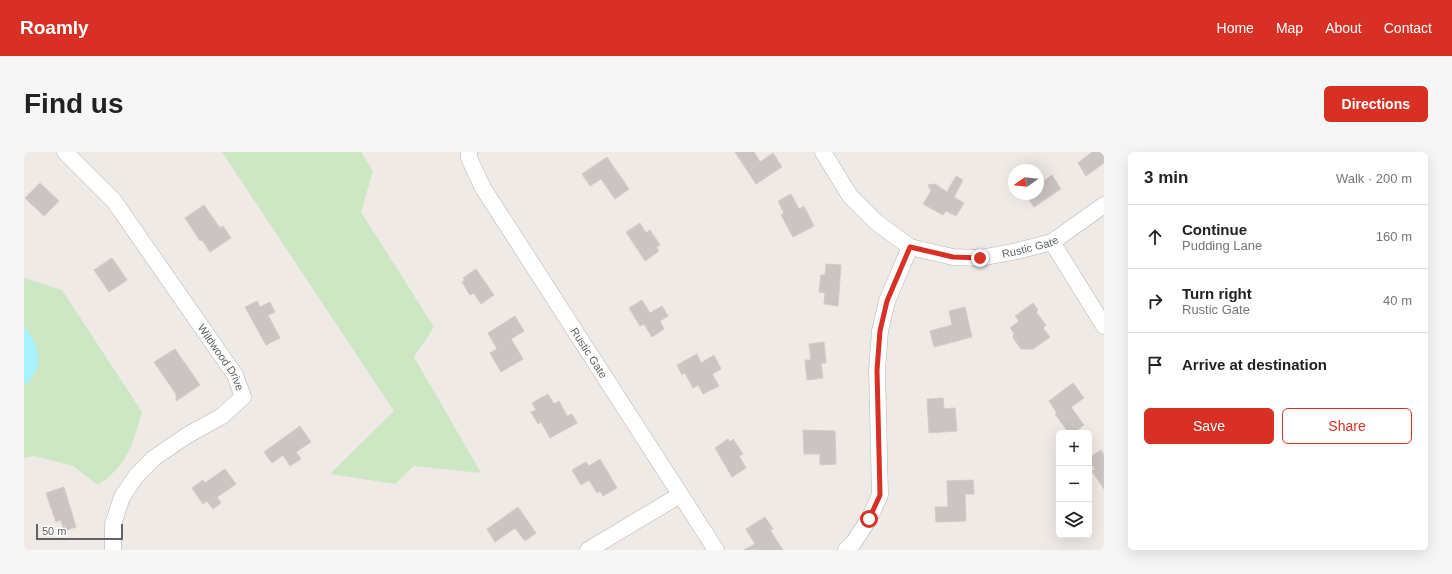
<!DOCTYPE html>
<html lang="en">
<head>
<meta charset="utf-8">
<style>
  :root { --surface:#fff; --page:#f6f6f6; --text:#222; --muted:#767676; --line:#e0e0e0; --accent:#d93025 }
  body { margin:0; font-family:Helvetica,sans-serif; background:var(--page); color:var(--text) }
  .controls { position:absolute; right:12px; bottom:12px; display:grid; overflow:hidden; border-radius:6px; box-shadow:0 4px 16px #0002 }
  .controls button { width:36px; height:36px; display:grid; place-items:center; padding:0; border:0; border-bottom:1px solid var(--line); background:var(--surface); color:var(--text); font:20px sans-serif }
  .compass { position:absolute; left:984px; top:12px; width:36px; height:36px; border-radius:50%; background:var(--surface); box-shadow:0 4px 16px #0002; rotate:256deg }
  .scale { position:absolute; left:12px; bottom:10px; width:87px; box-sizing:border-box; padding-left:4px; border:2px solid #5d6366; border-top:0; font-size:11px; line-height:14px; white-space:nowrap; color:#5d6366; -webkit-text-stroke:3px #fff; paint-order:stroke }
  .stop { position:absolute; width:12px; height:12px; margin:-9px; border:3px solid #d93025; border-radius:50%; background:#fff }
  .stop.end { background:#d93025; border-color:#fff; box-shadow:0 1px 4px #0008 }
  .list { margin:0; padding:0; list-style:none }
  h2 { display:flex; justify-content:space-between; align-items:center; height:52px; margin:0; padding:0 16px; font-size:17px }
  h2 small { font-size:13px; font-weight:400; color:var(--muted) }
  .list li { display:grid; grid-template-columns:26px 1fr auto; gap:12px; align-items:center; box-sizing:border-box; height:64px; padding:0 16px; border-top:1px solid var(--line) }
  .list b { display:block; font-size:15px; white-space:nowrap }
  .list p { margin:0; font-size:13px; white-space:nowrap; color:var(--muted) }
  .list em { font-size:13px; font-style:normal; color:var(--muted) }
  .actions { display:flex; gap:8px; padding:12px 16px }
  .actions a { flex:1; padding:9px 0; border:1px solid var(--accent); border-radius:6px; text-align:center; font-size:14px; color:var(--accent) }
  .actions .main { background:var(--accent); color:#fff }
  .icon { flex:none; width:22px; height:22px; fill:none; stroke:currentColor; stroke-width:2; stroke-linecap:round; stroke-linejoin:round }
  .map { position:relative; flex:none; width:1080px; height:398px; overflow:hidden; border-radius:6px }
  header { display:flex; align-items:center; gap:24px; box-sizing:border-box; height:56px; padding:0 20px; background:var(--accent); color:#fff }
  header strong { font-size:19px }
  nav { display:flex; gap:22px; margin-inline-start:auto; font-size:14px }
  .intro { display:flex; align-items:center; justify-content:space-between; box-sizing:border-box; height:96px; padding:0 24px }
  h1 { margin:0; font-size:28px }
  .button { padding:10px 18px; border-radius:6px; background:var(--accent); color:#fff; font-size:14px; font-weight:700 }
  main { display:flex; gap:24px; padding:0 24px }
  aside { flex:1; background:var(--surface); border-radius:6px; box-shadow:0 4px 16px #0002 }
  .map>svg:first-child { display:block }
</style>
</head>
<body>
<header>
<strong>Roamly</strong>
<nav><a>Home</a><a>Map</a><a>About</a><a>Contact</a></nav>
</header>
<div class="intro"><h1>Find us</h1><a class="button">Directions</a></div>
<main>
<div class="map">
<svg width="1080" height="398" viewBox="0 0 1080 398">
  <rect width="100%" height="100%" fill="#efeae6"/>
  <path fill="#cde6c3" d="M 198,0 L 337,0 L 349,19 L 337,60 L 410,175 L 390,205 L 457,321 L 390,314 L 371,332 L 306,322 L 370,259 Z
    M 0,126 L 38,138 L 118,260 C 109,292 103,314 74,333 L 49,314 L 10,304 L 0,306 Z"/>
  <path fill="#a8f1fd" d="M 0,175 C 9,183 18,203 13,215 C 11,221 7,227 4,232 L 0,231 Z"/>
  <path fill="#cac5c3" stroke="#d4cac4" d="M 711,0 L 730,0 L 736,10 L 749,1 L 758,15 L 732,32 Z
    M 1068,0 L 1080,0 L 1080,11 L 1062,24 L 1054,11 Z
    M 583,5 L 605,37 L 591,47 L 577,27 L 566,34 L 558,22 Z
    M 1028,23 L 1037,37 L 1010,55 L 1001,42 L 1014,42 L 1014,33 Z
    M 932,24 L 939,28 L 930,45 L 940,51 L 932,64 L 922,59 L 919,63 L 899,52 L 907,39 L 904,33 L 911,32 L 923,40 Z
    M 16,31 L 35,49 L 20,64 L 1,46 Z
    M 767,42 L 775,57 L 780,54 L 790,74 L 769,85 L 757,63 L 760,61 L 754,49 Z
    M 180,53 L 196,76 L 199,74 L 207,86 L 186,100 L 178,88 L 176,89 L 161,66 Z
    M 616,71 L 622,81 L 626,78 L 636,93 L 632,95 L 635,99 L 621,109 L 602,80 Z
    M 88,106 L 103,128 L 85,140 L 70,118 Z
    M 802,112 L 817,113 L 814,154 L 800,152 L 801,141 L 795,140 L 797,123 L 801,123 Z
    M 452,117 L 470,143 L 457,152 L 450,141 L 446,143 L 438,130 L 441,128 L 439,126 Z
    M 618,148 L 626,161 L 638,154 L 644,164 L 636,169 L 640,177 L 628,185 L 620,172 L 616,174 L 605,156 Z
    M 233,149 L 236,155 L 246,150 L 251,160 L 244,163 L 256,186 L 242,193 L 221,155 Z
    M 1009,151 L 1014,158 L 1012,160 L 1022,173 L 1019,176 L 1026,185 L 1009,197 L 997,197 L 989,186 L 990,181 L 986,176 L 995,169 L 991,164 Z
    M 941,155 L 948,185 L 910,195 L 906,179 L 928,173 L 925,159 Z
    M 491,164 L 500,179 L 487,187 L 499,207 L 477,220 L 466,201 L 473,197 L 464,181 Z
    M 800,190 L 802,211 L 797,211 L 799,226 L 783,228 L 781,208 L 787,208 L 785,192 Z
    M 151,197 L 176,233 L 152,249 L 152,242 L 130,210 Z
    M 673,202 L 677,211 L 690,203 L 697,217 L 688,222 L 695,234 L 679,242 L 674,233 L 669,236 L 661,221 L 658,223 L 653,213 Z
    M 1049,231 L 1060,246 L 1047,255 L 1060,273 L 1049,281 L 1045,281 L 1031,262 L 1033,261 L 1025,249 Z
    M 524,242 L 530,252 L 535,249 L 543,264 L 548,262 L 553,271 L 526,286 L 517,270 L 514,272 L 507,260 L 512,258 L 508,251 Z
    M 919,246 L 920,257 L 931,256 L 933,279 L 905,281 L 903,247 Z
    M 276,274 L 287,290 L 272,300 L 277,307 L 266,314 L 259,303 L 248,311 L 240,300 Z
    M 779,278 L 811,279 L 812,312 L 796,313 L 796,302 L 780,302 Z
    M 704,287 L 706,290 L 709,287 L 719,302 L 715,304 L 722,316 L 708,325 L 691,296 Z
    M 1077,298 L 1080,303 L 1080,337 L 1068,319 L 1071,317 L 1065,309 L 1065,306 Z
    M 576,307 L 593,336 L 579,344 L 576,339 L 573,341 L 565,328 L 557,333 L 548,318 L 562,310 L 565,314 Z
    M 201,317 L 212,332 L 193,345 L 197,351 L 189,357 L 183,349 L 179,352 L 168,336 L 179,328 L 181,331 Z
    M 949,328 L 950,342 L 941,342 L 942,369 L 912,370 L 911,355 L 924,355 L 923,329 Z
    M 40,335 L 52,375 L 40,379 L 37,368 L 32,370 L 22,341 Z
    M 494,355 L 512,381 L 501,389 L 491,376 L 471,390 L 463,377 Z
    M 741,365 L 749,377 L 746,378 L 759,398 L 720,398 L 731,392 L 722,377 Z"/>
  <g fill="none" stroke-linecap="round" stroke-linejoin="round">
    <defs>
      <g id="minor">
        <path id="s1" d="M 41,0 L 90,49 L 211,223 L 219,245 L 198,264 L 162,284 L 130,306 L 112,324 L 98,345 L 89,372 L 89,398"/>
        <path id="s2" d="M 445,0 L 445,6 L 459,36 L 692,398"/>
        <path id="s3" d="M 799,0 L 826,44 L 852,70 L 886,95 L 929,105 L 956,106 L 993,99 L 1028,90 L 1080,53"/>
        <path d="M 1028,90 L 1080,174"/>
        <path d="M 564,398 L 656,343"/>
        <path d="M 822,398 L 830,390 L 845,367 L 856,343 L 853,218 L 856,179 L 863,149 L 886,95"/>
      </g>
    </defs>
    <use href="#minor" stroke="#b1b5b8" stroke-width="17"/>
    <use href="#minor" stroke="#fff" stroke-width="16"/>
  </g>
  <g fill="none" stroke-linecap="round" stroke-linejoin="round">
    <path stroke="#d93025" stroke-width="5" d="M 845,367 L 856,343 L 853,218 L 856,179 L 863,149 L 886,95 L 929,105 L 956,106"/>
  </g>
  <g text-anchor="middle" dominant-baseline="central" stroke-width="3" stroke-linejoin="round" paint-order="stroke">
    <g font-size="11" fill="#5d6366" stroke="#fff">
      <text stroke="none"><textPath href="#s3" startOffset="253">Rustic Gate</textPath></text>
      <text stroke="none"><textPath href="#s2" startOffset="235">Rustic Gate</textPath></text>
      <text stroke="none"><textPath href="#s1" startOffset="259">Wildwood Drive</textPath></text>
    </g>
  </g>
</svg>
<div class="controls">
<button>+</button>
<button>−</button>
<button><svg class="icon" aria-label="layers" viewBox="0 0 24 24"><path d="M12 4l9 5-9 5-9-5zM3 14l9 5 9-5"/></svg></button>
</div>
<svg class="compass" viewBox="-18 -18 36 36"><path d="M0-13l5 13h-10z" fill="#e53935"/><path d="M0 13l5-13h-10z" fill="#767676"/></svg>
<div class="scale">50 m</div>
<div class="stop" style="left:845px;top:367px"></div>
<div class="stop end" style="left:956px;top:106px"></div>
</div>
<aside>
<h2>3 min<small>Walk · 200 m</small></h2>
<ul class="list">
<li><svg class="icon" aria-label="ahead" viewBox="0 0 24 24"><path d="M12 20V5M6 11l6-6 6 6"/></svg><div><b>Continue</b><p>Pudding Lane</p></div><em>160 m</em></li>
<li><svg class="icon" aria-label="right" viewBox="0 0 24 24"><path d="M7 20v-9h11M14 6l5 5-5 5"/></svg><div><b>Turn right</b><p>Rustic Gate</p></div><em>40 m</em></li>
<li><svg class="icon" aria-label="arrive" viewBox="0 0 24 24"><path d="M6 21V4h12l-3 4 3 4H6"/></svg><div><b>Arrive at destination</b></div></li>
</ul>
<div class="actions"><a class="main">Save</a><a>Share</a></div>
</aside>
</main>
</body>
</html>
